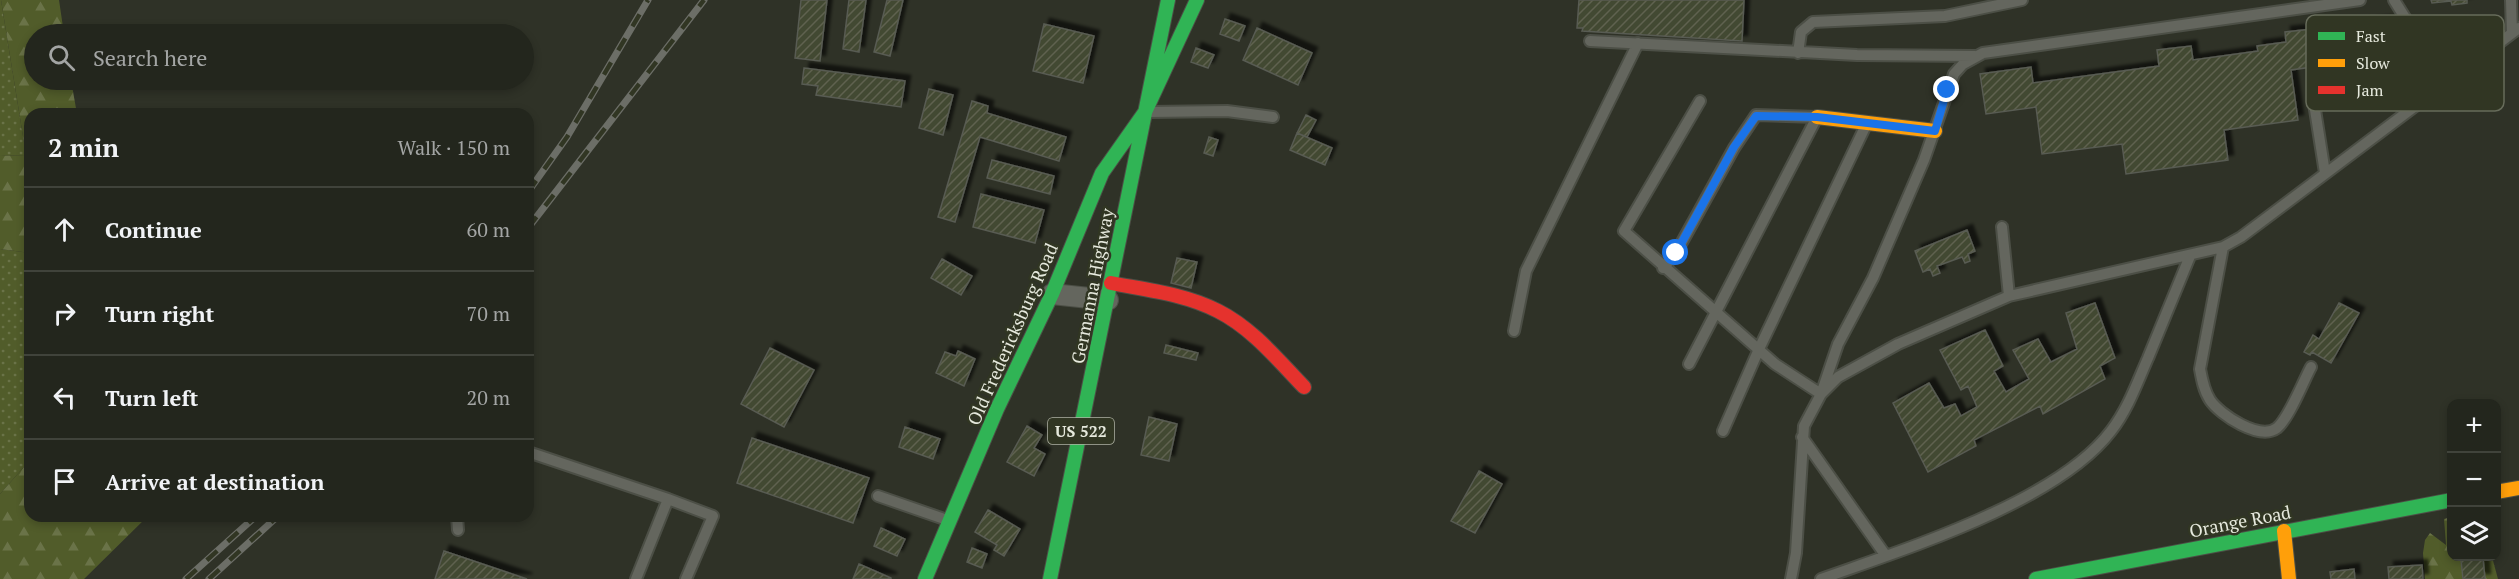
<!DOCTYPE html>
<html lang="en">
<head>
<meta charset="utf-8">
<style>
  :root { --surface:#23261d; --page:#2f322a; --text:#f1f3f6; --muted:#a3a5a4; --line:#40433b }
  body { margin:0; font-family:"PT Serif",serif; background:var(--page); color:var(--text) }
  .controls { position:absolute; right:18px; bottom:18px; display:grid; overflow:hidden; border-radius:12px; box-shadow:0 3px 9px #0003 }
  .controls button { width:54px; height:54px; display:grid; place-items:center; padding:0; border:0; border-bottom:2px solid var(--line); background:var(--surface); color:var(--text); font:30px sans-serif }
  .stop { position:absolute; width:18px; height:18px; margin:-14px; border:4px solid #1a73e8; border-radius:50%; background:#fff }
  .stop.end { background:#1a73e8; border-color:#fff; box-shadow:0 2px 6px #0008 }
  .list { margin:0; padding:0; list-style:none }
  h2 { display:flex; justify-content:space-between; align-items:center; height:78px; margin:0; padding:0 24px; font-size:26px }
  h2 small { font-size:20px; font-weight:400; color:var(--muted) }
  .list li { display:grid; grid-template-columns:39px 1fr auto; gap:18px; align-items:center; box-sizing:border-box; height:84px; padding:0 24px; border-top:2px solid var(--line) }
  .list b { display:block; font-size:22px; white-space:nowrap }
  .list em { font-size:20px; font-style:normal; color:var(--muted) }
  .icon { flex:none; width:33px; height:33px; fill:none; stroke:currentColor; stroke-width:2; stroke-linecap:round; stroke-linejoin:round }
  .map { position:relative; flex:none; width:2519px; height:579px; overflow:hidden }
  .search { position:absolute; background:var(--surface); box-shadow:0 3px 9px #0003; left:24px; top:24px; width:510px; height:66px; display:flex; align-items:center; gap:15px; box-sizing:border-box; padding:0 21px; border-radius:33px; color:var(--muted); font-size:22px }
  .panel { position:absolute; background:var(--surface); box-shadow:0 3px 9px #0003; left:24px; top:108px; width:510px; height:414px; border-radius:18px }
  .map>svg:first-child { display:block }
</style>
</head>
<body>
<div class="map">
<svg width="2519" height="579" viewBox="0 0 2519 579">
  <defs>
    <pattern id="grass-dots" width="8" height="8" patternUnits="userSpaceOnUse" patternTransform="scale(1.5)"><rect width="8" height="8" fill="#515c2a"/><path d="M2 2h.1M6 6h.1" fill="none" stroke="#6a7348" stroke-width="1.8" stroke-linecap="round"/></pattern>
    <pattern id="forest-firs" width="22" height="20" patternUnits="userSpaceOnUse" patternTransform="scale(1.5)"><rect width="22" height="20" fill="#515c2a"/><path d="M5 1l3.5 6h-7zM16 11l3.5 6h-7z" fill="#6a7348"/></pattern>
    <pattern id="building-hatch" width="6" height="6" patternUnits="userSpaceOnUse" patternTransform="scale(1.5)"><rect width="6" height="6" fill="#434832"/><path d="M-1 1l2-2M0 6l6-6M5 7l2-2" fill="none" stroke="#5e624f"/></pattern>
    <filter id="shadow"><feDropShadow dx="5.5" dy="-5.5" stdDeviation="1.5" flood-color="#0009"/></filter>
  </defs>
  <rect width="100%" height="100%" fill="#2f3227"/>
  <path fill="url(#grass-dots)" d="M 0,0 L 1,0 L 26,155 L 0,156 Z
    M 0,249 L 30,253 L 30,460 L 0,494 Z"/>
  <path fill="url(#forest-firs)" d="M 1,0 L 59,0 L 64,34 L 34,34 L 34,80 L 71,80 L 77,114 L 30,114 L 30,253 L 0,249 L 0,156 L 26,155 Z
    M 30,460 L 30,516 L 148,516 L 84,579 L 0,579 L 0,494 Z
    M 2451,517 L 2452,556 L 2492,557 L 2498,579 L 2425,579 L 2423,553 L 2425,540 L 2430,533 L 2446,545 L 2444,519 Z"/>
  <path fill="url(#building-hatch)" stroke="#585b52" stroke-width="1.5" filter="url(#shadow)" d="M 801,0 L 827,0 L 820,61 L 795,58 Z
    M 849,0 L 866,0 L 859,52 L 843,49 Z
    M 887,0 L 903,0 L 890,56 L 874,52 Z
    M 1579,0 L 1744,0 L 1742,41 L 1582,31 L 1583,28 L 1577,28 Z
    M 2431,0 L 2467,0 L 2467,3 L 2452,5 L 2451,1 L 2432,3 Z
    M 1225,19 L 1245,26 L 1239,41 L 1220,34 Z
    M 2387,21 L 2392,56 L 2291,70 L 2298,120 L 2224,130 L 2228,160 L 2126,174 L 2122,144 L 2042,154 L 2036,107 L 1986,114 L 1980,74 L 2031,67 L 2033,83 L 2159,66 L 2157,50 L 2191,46 L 2193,60 L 2258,51 L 2257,46 L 2286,42 L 2285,32 Z
    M 1044,24 L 1094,36 L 1083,83 L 1033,71 Z
    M 1257,28 L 1312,53 L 1298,85 L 1243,60 Z
    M 1196,48 L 1214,55 L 1208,68 L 1191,62 Z
    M 804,68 L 905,81 L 901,107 L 816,95 L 818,86 L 802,84 Z
    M 929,89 L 953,95 L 943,135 L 919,128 Z
    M 972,101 L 988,106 L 987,113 L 1066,137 L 1059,161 L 980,137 L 955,222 L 938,217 Z
    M 1306,115 L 1316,120 L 1307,137 L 1297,133 Z
    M 1297,133 L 1332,148 L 1325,165 L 1290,150 Z
    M 1209,137 L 1218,140 L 1213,156 L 1204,153 Z
    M 992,160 L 1054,176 L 1050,194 L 987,178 Z
    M 981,194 L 1044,210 L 1035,243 L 973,227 Z
    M 1967,230 L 1975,251 L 1968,254 L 1970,261 L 1965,263 L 1962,257 L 1937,266 L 1940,273 L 1933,276 L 1930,269 L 1923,272 L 1915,251 Z
    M 1177,258 L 1197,262 L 1191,288 L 1171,283 Z
    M 942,259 L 972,276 L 961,295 L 931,278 Z
    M 2095,303 L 2115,358 L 2100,366 L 2105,379 L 2043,414 L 2040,406 L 1974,440 L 1976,446 L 1928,472 L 1893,403 L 1929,383 L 1944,408 L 1955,404 L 1961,416 L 1977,407 L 1968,386 L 1961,390 L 1940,350 L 1985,330 L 2003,366 L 1994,371 L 2006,392 L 2029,379 L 2013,350 L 2038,339 L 2051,362 L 2077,349 L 2066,313 Z
    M 2339,303 L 2359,313 L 2331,363 L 2312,352 L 2310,355 L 2304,352 L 2313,335 L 2319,339 Z
    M 1166,345 L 1198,353 L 1196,360 L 1164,353 Z
    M 770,348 L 814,370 L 784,427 L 741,404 Z
    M 958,351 L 975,359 L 964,386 L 936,373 L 945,352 L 956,356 Z
    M 1149,417 L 1177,424 L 1169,461 L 1141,455 Z
    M 1027,426 L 1042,435 L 1034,448 L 1045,454 L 1034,476 L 1007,462 Z
    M 905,427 L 940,439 L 933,459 L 899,447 Z
    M 752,438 L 869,478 L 853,523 L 737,483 Z
    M 1479,471 L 1502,484 L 1475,533 L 1451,521 Z
    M 988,510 L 1020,529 L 1004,556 L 994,550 L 997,545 L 975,532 Z
    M 881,528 L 905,539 L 897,556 L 874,546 Z
    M 972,548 L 987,554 L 982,568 L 967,562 Z
    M 444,551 L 527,579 L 435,579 Z
    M 2483,558 L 2485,579 L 2463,579 L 2461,560 Z
    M 859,564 L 891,578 L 891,579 L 853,579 Z
    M 2422,565 L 2423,579 L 2389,579 L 2388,567 Z
    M 2354,569 L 2355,579 L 2331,579 L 2330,572 Z"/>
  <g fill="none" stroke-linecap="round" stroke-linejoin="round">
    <defs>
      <path id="lane" d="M 2394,0 L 2409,24 L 2441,86
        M 2511,0 L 2512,33
        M 1590,41 L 1857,55 L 1975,56
        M 1798,53 L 1801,32 L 1813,22 L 1945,16 L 2022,0
        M 1700,101 L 1624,231 L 1775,364 L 1821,394 L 1838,377 L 1898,344 L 2009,296 L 2223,247
        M 1148,112 L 1227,111 L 1273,117
        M 2325,173 L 2313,97 L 2316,87 L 2324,82 L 2429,62
        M 2002,227 L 2009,296
        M 1663,268 L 1676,253 L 1734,148 L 1756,115 L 1817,117 L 1689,364
        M 1514,331 L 1526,271 L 1638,43
        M 2311,367 C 2303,382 2289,418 2277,428 C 2260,441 2220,415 2210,400 C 2204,391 2202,380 2200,369 L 2223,247 L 2241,237 L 2519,28
        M 1723,431 L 1759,349 L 1866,125
        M 1802,437 L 1886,556
        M 528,452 L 668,499
        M 878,496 L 950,521
        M 457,516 L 458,530
        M 636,579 L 668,499 L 713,516 L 686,579
        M 1791,579 L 1796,553 L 1804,426 L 1821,394 L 1838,344 L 1873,278 L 1924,160 L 1954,74 L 1963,64 L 1983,53 L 2360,0
        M 1821,579 C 1905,549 2057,502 2111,431 C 2128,409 2137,383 2148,358 C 2162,324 2176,290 2190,256"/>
      <path id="street" d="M 1052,294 L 1108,300"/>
      <path id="fast" d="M 925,579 L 997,409 L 1052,294 L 1102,173 L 1145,112 L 1197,0
        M 1050,579 L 1168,0
        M 2036,579 L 2452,500"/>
      <path id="slow" d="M 1817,117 L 1935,131
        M 2496,492 L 2519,488
        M 2284,531 L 2289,579"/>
      <path id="jam" d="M 1111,283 C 1147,290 1185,294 1218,311 C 1252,328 1278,360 1304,387"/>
    </defs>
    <use href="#lane" stroke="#4c4f46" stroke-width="14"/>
    <use href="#street" stroke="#4c4f46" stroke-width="22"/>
    <use href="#fast" stroke="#4c4f46" stroke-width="16"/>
    <use href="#slow" stroke="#4c4f46" stroke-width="16"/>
    <use href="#jam" stroke="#4c4f46" stroke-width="16"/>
    <use href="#lane" stroke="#64665e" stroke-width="10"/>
    <use href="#street" stroke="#64665e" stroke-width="20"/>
    <use href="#fast" stroke="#30b455" stroke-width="14"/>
    <use href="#slow" stroke="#ff9f0a" stroke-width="14"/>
    <use href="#jam" stroke="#e5322d" stroke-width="14"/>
    <defs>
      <path id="rail" d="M 528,192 L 567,137 L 648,0
        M 528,228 L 704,0
        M 186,579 L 256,516
        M 209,579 L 278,516"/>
    </defs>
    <use href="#rail" stroke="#6c6e67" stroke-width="7"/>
    <use href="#rail" stroke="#313623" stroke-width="4.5" stroke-dasharray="14" stroke-linecap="butt"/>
  </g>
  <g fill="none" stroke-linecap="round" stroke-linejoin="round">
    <path stroke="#1a73e8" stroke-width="8" d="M 1676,253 L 1734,147 L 1756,116 L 1817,117 L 1935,131 L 1947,90"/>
  </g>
  <g text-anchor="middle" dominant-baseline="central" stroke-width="5" stroke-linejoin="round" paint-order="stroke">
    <rect fill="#313623" stroke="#b0b3a5" stroke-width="1.5" x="1048" y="418" width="66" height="26" rx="4.5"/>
    <g font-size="16" font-weight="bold" fill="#e6e9dd">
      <text x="1081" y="431">US 522</text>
    </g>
    <g font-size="18" fill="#e6e9dd" stroke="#313623">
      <text transform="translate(1092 286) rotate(-79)">Germanna Highway</text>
      <text transform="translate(1012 334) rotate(-66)">Old Fredericksburg Road</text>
      <text transform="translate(2240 521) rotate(-11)">Orange Road</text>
    </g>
  </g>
  <rect x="2306" y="15" width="198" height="96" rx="9" fill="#313623" stroke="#676c5b" stroke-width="1.5"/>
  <rect x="2318" y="32" width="27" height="8" fill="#30b455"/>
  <rect x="2318" y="59" width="27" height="8" fill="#ff9f0a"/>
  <rect x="2318" y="86" width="27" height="8" fill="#e5322d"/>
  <g font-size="16" fill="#e6e9dd">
    <text x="2356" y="42">Fast</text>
    <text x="2356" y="69">Slow</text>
    <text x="2356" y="96">Jam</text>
  </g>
</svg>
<div class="controls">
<button>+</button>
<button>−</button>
<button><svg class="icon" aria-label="layers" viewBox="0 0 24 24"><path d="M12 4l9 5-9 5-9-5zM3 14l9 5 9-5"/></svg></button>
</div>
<div class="stop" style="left:1676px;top:253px"></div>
<div class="stop end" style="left:1947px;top:90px"></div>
<div class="search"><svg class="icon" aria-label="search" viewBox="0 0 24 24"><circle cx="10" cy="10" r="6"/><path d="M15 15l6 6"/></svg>Search here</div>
<section class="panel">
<h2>2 min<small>Walk · 150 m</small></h2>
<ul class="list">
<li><svg class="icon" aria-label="ahead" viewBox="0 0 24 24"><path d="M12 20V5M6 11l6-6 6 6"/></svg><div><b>Continue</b></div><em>60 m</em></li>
<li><svg class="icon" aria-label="right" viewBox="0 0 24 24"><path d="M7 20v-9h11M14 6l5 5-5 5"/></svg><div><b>Turn right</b></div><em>70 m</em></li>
<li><svg class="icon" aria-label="left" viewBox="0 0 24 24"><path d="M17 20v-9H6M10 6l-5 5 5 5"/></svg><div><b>Turn left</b></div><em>20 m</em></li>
<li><svg class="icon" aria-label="arrive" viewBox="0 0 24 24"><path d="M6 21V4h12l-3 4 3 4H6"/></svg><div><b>Arrive at destination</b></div></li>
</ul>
</section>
</div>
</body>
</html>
